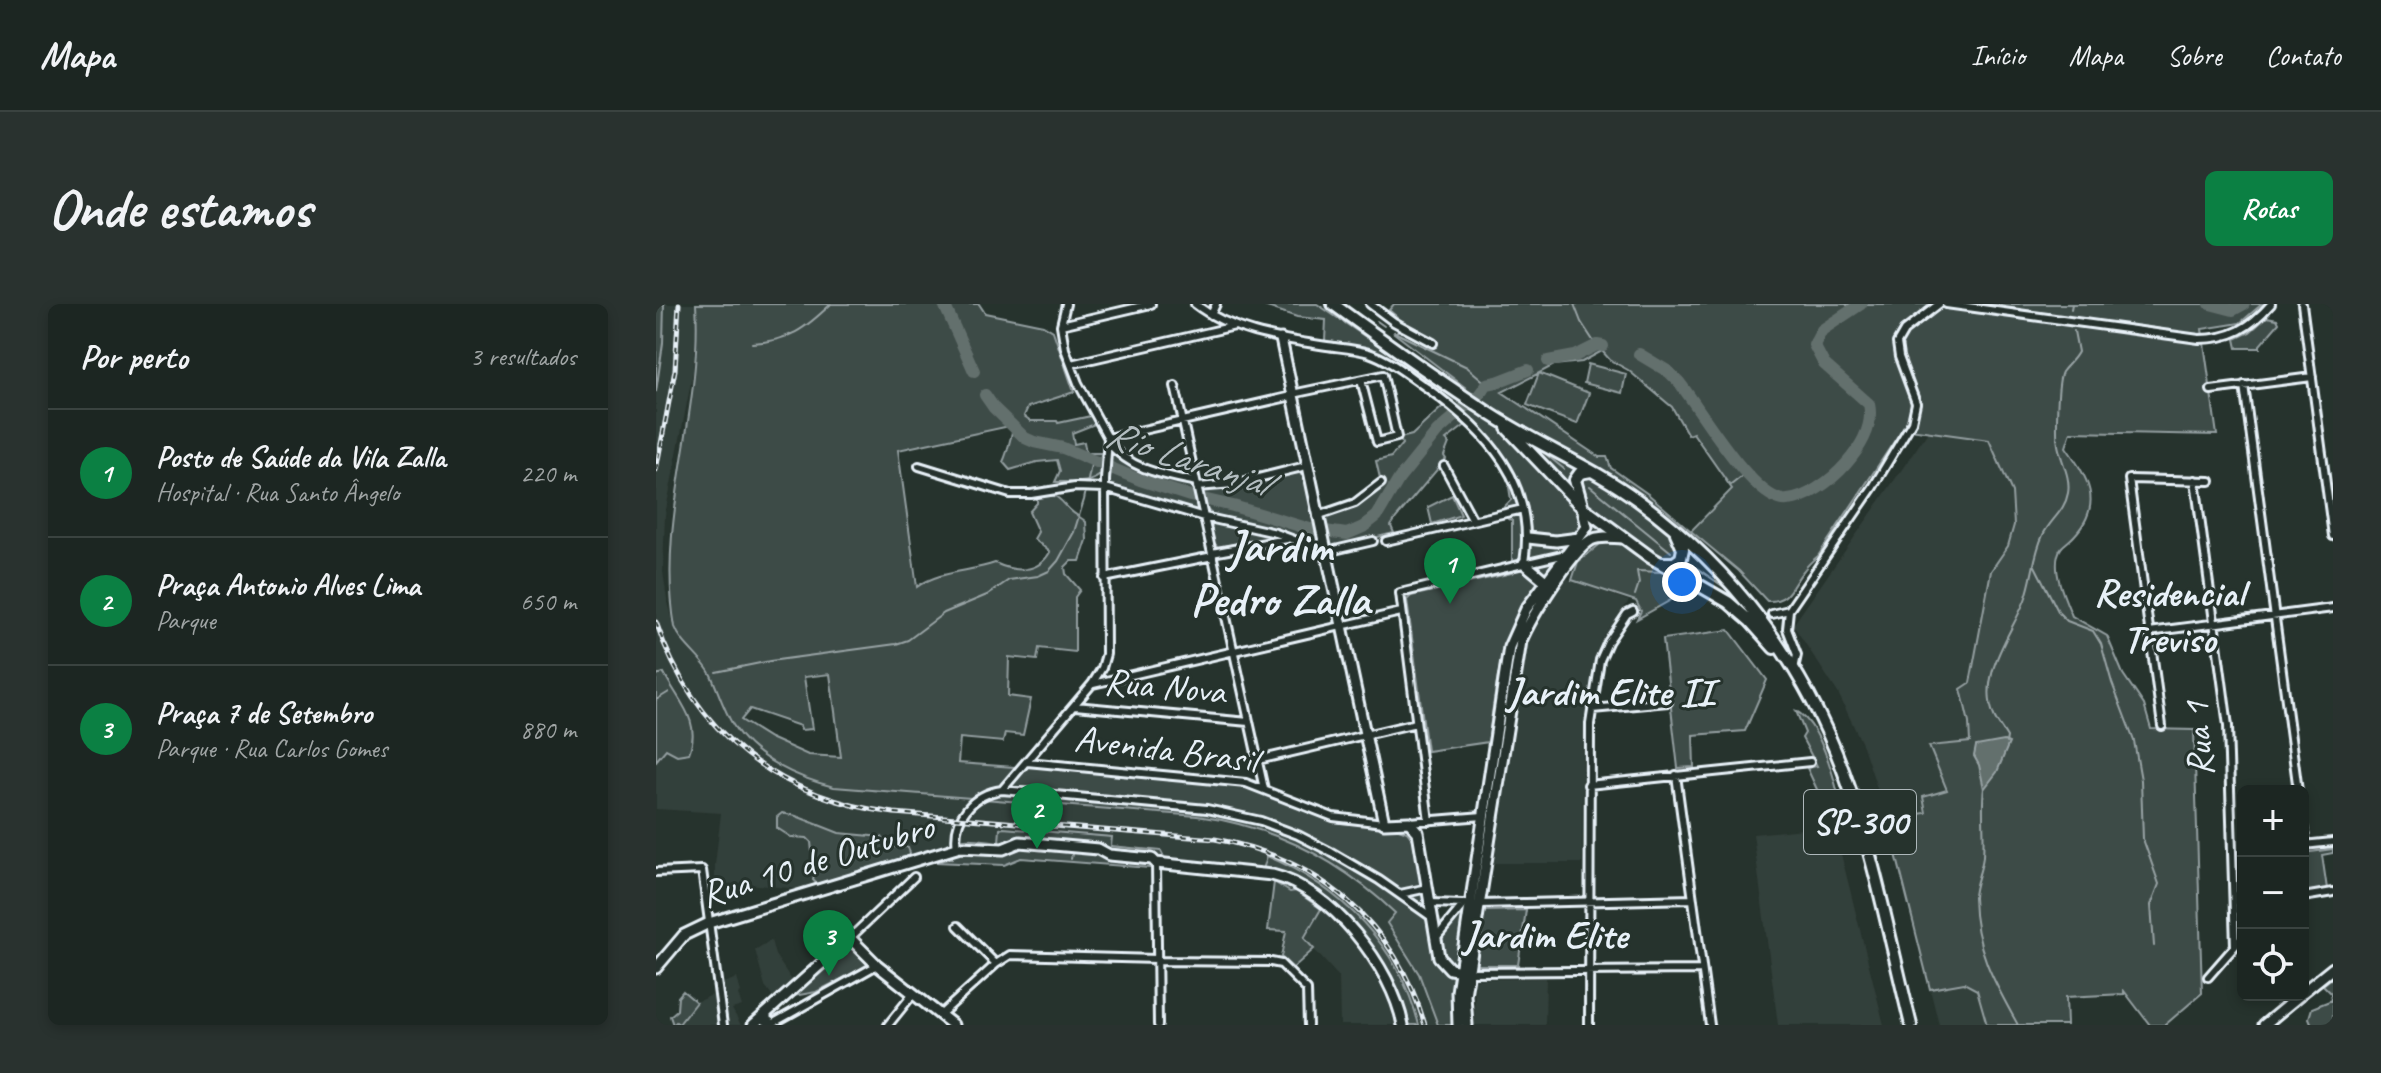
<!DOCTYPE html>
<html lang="pt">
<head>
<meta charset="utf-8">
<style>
  :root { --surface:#1c2622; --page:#29322f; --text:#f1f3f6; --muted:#a0a5a5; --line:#3a4340; --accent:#0b8043 }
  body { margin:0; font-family:Caveat,sans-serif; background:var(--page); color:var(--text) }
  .controls { position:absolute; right:24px; bottom:24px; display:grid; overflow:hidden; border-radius:12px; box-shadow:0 4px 12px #0003 }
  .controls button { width:72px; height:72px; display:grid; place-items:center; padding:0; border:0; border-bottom:2px solid var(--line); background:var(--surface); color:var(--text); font:40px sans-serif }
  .you { position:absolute; left:1026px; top:278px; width:28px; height:28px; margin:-20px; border:6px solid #fff; border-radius:50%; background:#1a73e8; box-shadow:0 0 0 12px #1a73e833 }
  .badge { display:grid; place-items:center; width:52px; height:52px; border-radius:50%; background:var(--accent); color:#fff; font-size:26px; font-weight:700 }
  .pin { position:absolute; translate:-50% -66px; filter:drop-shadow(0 2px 4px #0008) }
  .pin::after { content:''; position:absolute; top:42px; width:28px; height:24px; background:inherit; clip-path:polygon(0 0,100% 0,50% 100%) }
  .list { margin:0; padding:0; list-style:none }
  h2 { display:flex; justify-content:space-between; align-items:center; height:104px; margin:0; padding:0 32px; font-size:34px }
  h2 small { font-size:26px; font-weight:400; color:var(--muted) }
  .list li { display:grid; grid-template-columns:52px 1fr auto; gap:24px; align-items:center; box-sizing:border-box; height:128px; padding:0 32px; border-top:2px solid var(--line) }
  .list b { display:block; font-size:30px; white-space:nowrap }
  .list p { margin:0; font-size:26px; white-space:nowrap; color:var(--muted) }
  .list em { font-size:26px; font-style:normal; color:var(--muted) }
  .icon { flex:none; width:44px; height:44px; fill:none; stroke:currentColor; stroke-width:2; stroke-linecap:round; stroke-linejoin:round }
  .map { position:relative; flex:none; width:1677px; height:721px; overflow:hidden; border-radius:12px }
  header { display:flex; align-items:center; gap:48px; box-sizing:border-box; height:112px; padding:0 40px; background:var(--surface); border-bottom:2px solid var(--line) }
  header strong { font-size:38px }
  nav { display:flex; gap:44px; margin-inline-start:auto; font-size:28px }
  .intro { display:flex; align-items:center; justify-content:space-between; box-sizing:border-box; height:192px; padding:0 48px }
  h1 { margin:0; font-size:56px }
  .button { padding:20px 36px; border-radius:12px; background:var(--accent); color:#fff; font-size:28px; font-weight:700 }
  main { display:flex; gap:48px; padding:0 48px }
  aside { flex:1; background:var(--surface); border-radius:12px; box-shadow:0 4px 12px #0003 }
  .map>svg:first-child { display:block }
</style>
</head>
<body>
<header>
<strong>Mapa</strong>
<nav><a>Início</a><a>Mapa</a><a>Sobre</a><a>Contato</a></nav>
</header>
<div class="intro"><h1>Onde estamos</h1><a class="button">Rotas</a></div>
<main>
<aside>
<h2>Por perto<small>3 resultados</small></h2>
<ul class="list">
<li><span class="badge">1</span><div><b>Posto de Saúde da Vila Zalla</b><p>Hospital · Rua Santo Ângelo</p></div><em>220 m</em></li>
<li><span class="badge">2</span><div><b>Praça Antonio Alves Lima</b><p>Parque</p></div><em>650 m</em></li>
<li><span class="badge">3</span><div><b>Praça 7 de Setembro</b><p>Parque · Rua Carlos Gomes</p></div><em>880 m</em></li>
</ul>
</aside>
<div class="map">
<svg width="1677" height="721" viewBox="0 0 1677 721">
  <rect width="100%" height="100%" fill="#26332d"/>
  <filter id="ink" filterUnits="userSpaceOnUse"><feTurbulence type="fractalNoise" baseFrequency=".0125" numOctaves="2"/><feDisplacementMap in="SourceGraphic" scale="16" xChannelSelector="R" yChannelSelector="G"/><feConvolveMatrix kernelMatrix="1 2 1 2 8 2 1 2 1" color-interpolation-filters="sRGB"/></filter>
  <g filter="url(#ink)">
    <path fill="#333f3a" d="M 8,0 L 40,0 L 41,16 L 37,68 L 9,211 L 7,268 L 11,295 L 20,327 L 52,365 L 77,422 L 131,466 L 178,483 L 541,512 L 591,521 L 618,530 L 674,557 L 700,576 L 739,609 L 731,620 L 763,670 L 782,721 L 763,721 L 751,684 L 740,662 L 726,641 L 695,606 L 646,568 L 611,553 L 607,566 L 508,556 L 503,546 L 455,542 L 455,533 L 347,524 L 344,525 L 343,538 L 304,535 L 143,585 L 82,579 L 59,582 L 59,561 L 65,509 L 0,505 L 0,88 L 7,39 Z
      M 1272,128 L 1333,136 L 1356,188 L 1358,221 L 1352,242 L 1335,267 L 1314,380 L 1305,385 L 1313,419 L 1314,439 L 1291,486 L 1270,509 L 1231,514 L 1207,442 L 1182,389 L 1137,321 Z
      M 910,274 L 973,297 L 946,335 L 938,356 L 927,441 L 926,559 L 835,559 L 871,337 Z
      M 1178,522 L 1228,721 L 1122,721 L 1097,530 Z
      M 619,568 L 628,571 L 711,638 L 735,673 L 750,721 L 684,721 L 683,673 L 642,628 L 612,626 Z
      M 115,636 L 119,651 L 137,678 L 118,694 L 109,682 L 99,646 Z
      M 81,674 L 85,688 L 82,690 L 86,702 L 76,705 L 85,721 L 22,721 L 40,698 L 56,691 L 67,679 Z
      M 890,674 L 889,721 L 818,721 L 819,675 Z
      M 1308,679 L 1321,686 L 1331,721 L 1283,721 L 1274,685 Z"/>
    <path fill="#3e4b47" stroke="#939ea0" stroke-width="2" fill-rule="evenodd" d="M 0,0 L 8,0 L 7,39 L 0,88 Z
      M 40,0 L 323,0 L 329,9 L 387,21 L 397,27 L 418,88 L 372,103 L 368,112 L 375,117 L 401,117 L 402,119 L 435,112 L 439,120 L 416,129 L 418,140 L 428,138 L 430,149 L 445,149 L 445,157 L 452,158 L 453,152 L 458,150 L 472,161 L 487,167 L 533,178 L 539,187 L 545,188 L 548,186 C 581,182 611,169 644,169 L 650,174 L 661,220 L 671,212 L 704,200 L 726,183 L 720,157 L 735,153 L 746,140 L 744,134 L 756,131 L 786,103 L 795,108 L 800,101 L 744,62 L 709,45 L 669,37 L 670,16 L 641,13 L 602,0 L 661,0 L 803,96 L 810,84 L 738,29 L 744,26 L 748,19 L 733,6 L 738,0 L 1606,0 L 1584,19 L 1546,25 L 1561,131 L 1415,128 L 1410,143 C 1431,173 1449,199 1418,232 C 1412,239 1404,241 1402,251 C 1397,269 1409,295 1416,312 L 1451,332 L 1467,370 L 1488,401 L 1495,425 L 1538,426 L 1546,689 L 1509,721 L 1494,721 L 1468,687 L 1468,690 L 1410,693 L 1411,721 L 1331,721 L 1321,686 L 1308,679 L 1274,685 L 1231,514 L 1270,509 L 1267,493 L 1291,486 L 1273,442 L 1314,438 L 1313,419 L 1305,385 L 1314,379 L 1335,267 L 1352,242 L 1358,221 L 1356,188 L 1333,136 L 1247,124 L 1162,252 C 1157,256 1152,260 1148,266 C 1135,281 1134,298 1111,297 L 1083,267 L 1036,228 L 1010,269 L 1038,283 L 981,315 L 985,307 L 980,297 L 916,276 L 922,258 L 943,241 L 942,238 L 963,240 L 959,231 L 921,244 L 935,224 L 933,211 L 865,306 L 863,306 C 842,347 839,393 832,438 L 771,447 L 751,296 L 755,292 L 856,269 L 856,216 L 852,215 L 848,203 L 855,196 L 853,183 L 862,178 L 845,149 L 816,116 L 790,136 L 793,139 L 788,152 L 790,155 L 740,214 L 735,222 L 738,229 L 676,244 L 632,231 L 621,225 L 557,211 L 549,204 L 538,207 L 457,184 L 453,179 L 451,171 L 445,170 C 433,182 414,177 399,178 L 404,167 L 401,156 L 381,158 L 354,166 L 347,158 C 353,145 354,134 358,121 L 242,146 L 261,283 C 283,267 313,268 339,259 C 358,268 382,270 394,248 L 378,235 L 382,228 L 373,208 L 381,199 L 381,192 C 403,190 400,192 414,206 C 419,211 425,213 430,218 L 431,236 L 424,257 L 415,257 L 409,263 L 410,270 L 424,286 L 419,293 L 419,348 L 383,344 L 381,356 L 353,353 L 352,392 L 375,395 L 367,431 L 349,429 L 347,438 L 304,434 L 302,459 L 359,463 L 369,461 L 589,482 L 676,517 L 737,523 L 751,528 L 761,540 L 770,613 L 778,651 L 786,663 L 799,674 L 799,721 L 782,721 L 763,670 L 731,619 L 739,609 C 684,556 617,522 541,512 L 178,483 C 142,474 98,455 77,421 C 68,406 62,387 55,371 C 46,353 26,342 19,323 C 0,215 47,109 40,0 ZM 946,47 L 954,56 L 972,66 L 1016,103 L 1032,131 L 1037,129 L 1076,185 L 1035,227 L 992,190 L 955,164 L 951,153 L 943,153 L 846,88 L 883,69 L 871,101 L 921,120 L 933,89 L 883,69 L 898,61 L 926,58 ZM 174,370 L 185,453 L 152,451 L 114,434 L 85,416 L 94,405 L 144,422 L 145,426 L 156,425 L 148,373 Z
      M 1611,13 L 1621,15 L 1623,19 L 1604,41 L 1604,44 L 1581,44 L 1579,35 L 1594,28 Z
      M 932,60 L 970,70 L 966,89 L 928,79 Z
      M 796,191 L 805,211 L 776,220 L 772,203 Z
      M 559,219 L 618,232 L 618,233 L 562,243 L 558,239 L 555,223 Z
      M 1073,326 L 1111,376 L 1089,427 L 1037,431 L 1038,463 L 1022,464 L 1007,335 Z
      M 8,369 C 22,397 46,417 33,449 L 21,451 L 10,445 L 0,457 L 0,371 Z
      M 1140,407 C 1168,422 1183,491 1189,522 L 1187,527 L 1178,522 L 1151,464 L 1161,462 L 1146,434 L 1149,429 Z
      M 126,509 L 140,512 L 183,529 L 226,533 L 233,543 L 252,543 L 255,552 L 161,580 L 157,576 L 161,563 L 157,558 L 155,538 L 151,534 L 135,533 L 121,524 L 121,513 Z
      M 347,524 L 456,533 L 455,542 L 505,547 L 508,553 L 506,565 L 365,554 L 348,561 L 279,558 L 296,554 L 292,540 C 306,531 326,536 343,538 L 344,525 Z
      M 1677,545 L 1677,549 L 1666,551 L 1671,585 L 1647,588 L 1647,549 Z
      M 611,552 C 685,583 743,642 763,721 L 750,721 C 738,678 721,637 684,610 C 661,593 632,580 607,566 Z
      M 618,578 L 634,588 L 640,587 L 665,605 L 648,634 L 658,645 L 637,664 L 625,653 L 630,627 L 612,626 Z
      M 806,605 L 810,607 L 802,658 L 797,662 C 774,639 789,626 806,605 Z
      M 870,606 L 862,661 L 820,661 L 828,607 Z
      M 191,642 L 197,643 L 212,658 L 211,662 L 160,688 L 138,692 L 137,690 Z
      M 1677,673 L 1677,721 L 1656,721 L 1653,714 L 1656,704 L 1676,696 L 1675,689 L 1667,681 Z
      M 27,687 L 40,698 L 23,720 L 20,718 L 17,721 L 14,712 L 21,706 L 22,693 Z"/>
    <path fill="#636f6d" stroke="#98a3a5" stroke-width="2" d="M 1348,437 L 1353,439 L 1341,468 L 1328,485 L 1323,461 L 1318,452 L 1320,442 Z"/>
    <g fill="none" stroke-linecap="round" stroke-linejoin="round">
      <path stroke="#98a3a5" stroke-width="2" d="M 918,0 L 925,18 L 940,41
        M 1190,0 L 1196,6
        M 1415,5 L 1416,0
        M 721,17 L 728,22
        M 738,28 L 811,63 L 831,80
        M 96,39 C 133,37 149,25 175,0
        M 881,143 L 908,165
        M 1075,181 L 1090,169
        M 934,182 L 1015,248
        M 1035,260 L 1068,283 L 1085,300
        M 1378,260 L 1403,309 L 1411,317 L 1437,327 L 1445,340 L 1456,379 L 1478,437 L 1485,476 L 1487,535 L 1503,580 L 1495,601 L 1498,642
        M 979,291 L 983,279 L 981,267 L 1005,268 L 1013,271
        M 60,368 L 114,357 L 240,340 L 252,336 L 288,309 L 331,291 L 353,276 L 382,272 L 393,267 L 402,257 L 418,228 L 428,196 L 436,156
        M 0,396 L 13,388
        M 1350,439 L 1351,433 C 1347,426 1341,419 1338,412 C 1321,372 1355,331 1369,296 C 1377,275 1377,252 1387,231 C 1394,216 1409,207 1412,189 C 1415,173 1405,157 1402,141 C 1400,129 1401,77 1406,68 C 1411,61 1418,56 1422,48 L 1418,27
        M 1328,484 C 1325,507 1329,529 1327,552 C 1326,566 1318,580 1318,594 C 1319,645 1338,678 1362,721
        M 415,555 L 416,550"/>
      <path stroke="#636f6d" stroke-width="12" d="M 288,0 L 318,67
        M 1554,0 L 1577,6 L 1588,0
        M 983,50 L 1013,68 L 1023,78 C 1045,106 1094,191 1127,196 C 1148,198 1177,175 1190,160 C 1204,144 1218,122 1213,100 L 1168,60 L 1158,41 L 1166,26 L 1205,0
        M 892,57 L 919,52 L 941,41 L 947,42
        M 329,91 L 338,104 L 369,134 L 378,138 L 407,144 L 484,176 L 534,192 L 577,202 L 654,225 L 691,230 L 707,223 L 721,212 L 743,175 L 781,128 L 823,91 L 831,80 L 841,78 L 872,66"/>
      <defs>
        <path id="street" d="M 539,0 C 577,29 626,35 671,42 C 685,44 700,45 713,49 C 734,56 753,72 771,84 C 831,127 881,179 868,259
          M 714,0 L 738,18 L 777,39
          M 1290,0 L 1543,35 C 1575,35 1594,24 1615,0
          M 1646,0 L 1677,232
          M 555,11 L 560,0
          M 405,21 L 495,0
          M 415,60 L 579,22
          M 1588,81 L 1642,487
          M 519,82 L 608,485
          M 1555,86 L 1656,73
          M 636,90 L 727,71 L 741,133 L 721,138 L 705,76
          M 452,134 L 636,92
          M 452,139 C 478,167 504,170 540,178
          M 263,162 L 354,190 L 375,190 L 419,183 L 449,184 L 548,213 L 620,229 L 670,248 L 717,237
          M 788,162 L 817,216
          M 1539,176 L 1572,422 L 1579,642
          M 541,183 L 578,180 L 650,162
          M 661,212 L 699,199 L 725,179
          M 730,237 L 867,205
          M 556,249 L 631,235
          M 448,274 L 557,252
          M 1116,310 L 1133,306
          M 1493,328 L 1677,304
          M 1138,365 L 1141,351 L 1131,325 L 1133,306 L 1217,183 L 1256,118 L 1260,99 L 1243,53 L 1241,39 L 1248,27 L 1283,0
          M 437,380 L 745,308
          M 419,402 L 593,418
          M 936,405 L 1012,398
          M 1506,422 L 1473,175 L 1554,177
          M 602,456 L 760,419
          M 371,458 L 590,479 L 677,513 L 728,519
          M 1020,471 L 1054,721
          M 932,481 L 1154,458
          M 346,486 L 436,380 L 446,364 L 450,350 L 449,176 L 452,134 L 422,79 L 409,45 L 405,21 L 410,0
          M 773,517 L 744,289 L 910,250
          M 753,518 L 827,512
          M 1647,521 L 1650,541
          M 1647,541 L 1677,538
          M 301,544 C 296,514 317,490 346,486 L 551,505 L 605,517 L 642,531 L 675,548 L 723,576 L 777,614
          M 500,559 L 502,721
          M 0,568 L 46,566 L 67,721
          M 744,590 L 772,584
          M 1647,593 L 1677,588
          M 775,599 L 807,600
          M 823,600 L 1037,595
          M 302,622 L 340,660
          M 194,634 L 258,573
          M 780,634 L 808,600
          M 501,657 L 615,658 L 625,660 L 651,686 L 652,721
          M 813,668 L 1046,666
          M 1552,673 L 1587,633
          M 284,711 L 340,660 L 354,651 L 501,655
          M 114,721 L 221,661
          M 232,721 L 257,690
          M 933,721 L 934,420 L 944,356 L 952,338 L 971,310 L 977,307"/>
        <path id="secondary" d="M 625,35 L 728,519 L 753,518 L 762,528 L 783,653 L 794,665 L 813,668
          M 872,234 L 900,237 L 923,234
          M 868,259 L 893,280
          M 0,664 L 28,631 L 53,619 L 304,543 L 347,545 L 364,538 L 442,545 L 453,551 L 496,555 L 500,559 L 616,571 C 675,585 736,663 747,721
          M 1647,688 L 1677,664
          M 110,710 L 110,716 L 116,720
          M 97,721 L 194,634 L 221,661 L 297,721
          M 802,721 L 801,688 L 853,343 L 870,305 L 931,223 L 926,203
          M 811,721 L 809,691 L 865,337 C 874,315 916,247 935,236 C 945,231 957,234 967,234
          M 1608,721 L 1644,691"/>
        <path id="primary" d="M 677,0 C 729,38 782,76 836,111 C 884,142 937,163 983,197 C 1077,265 1148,360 1188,469 C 1218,550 1234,637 1255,721
          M 851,124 L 926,203 L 994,253 L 1072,298 L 1094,317 L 1118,344
          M 926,201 L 919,176 L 924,169 L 935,167
          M 1005,259 L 1018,259 L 1025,254 L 1027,245 L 1020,229"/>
      </defs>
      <use href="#street" stroke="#e8f1f8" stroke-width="12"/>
      <use href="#secondary" stroke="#e8f1f8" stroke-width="15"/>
      <use href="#primary" stroke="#e8f1f8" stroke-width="16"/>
      <use href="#street" stroke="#26332d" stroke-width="6"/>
      <use href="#secondary" stroke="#26332d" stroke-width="9"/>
      <use href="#primary" stroke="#26332d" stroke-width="10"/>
      <defs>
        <path id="rail" d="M 0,166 L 19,66 L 23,0
          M 0,318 C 38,430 122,494 238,509 L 559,535 C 663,554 739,619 769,721"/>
      </defs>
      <use href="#rail" stroke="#e8f1f8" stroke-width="5"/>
      <use href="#rail" stroke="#26332d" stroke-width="2" stroke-dasharray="6" stroke-linecap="butt"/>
    </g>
  </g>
  <g text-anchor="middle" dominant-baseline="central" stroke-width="6" stroke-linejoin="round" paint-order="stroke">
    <rect fill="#26332d" stroke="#aeb8bb" stroke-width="2" x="1148" y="486" width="112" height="64" rx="6"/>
    <g font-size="36" font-weight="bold" fill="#e8f1f8">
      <text x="1204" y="518">SP-300</text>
    </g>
    <g font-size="38" fill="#e8f1f8" stroke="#26332d">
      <text transform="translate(509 382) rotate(5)">Rua Nova</text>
      <text transform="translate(1542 435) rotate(-94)">Rua 1</text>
      <text transform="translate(510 445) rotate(7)">Avenida Brasil</text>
      <text transform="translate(161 556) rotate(-17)">Rua 10 de Outubro</text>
    </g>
    <g font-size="40" font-style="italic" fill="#b3bdc0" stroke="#26332d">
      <text transform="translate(531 154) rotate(18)">Rio Laranjal</text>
    </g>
    <g font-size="40" font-weight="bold" fill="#e8f1f8" stroke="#26332d">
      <text x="1513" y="289">Residencial<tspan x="1513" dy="46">Treviso</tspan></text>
      <text x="954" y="388">Jardim Elite II</text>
      <text x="889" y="631">Jardim Elite</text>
    </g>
    <g font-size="46" font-weight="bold" fill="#e8f1f8" stroke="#26332d">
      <text x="624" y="243">Jardim<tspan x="624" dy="53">Pedro Zalla</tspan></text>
    </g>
  </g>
</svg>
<div class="controls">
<button>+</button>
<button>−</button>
<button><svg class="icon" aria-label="locate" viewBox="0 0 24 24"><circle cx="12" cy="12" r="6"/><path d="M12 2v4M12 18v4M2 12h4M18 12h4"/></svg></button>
</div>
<div class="you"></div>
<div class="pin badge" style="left:794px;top:300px">1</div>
<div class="pin badge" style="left:381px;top:545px">2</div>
<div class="pin badge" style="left:173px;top:672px">3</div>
</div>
</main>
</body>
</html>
